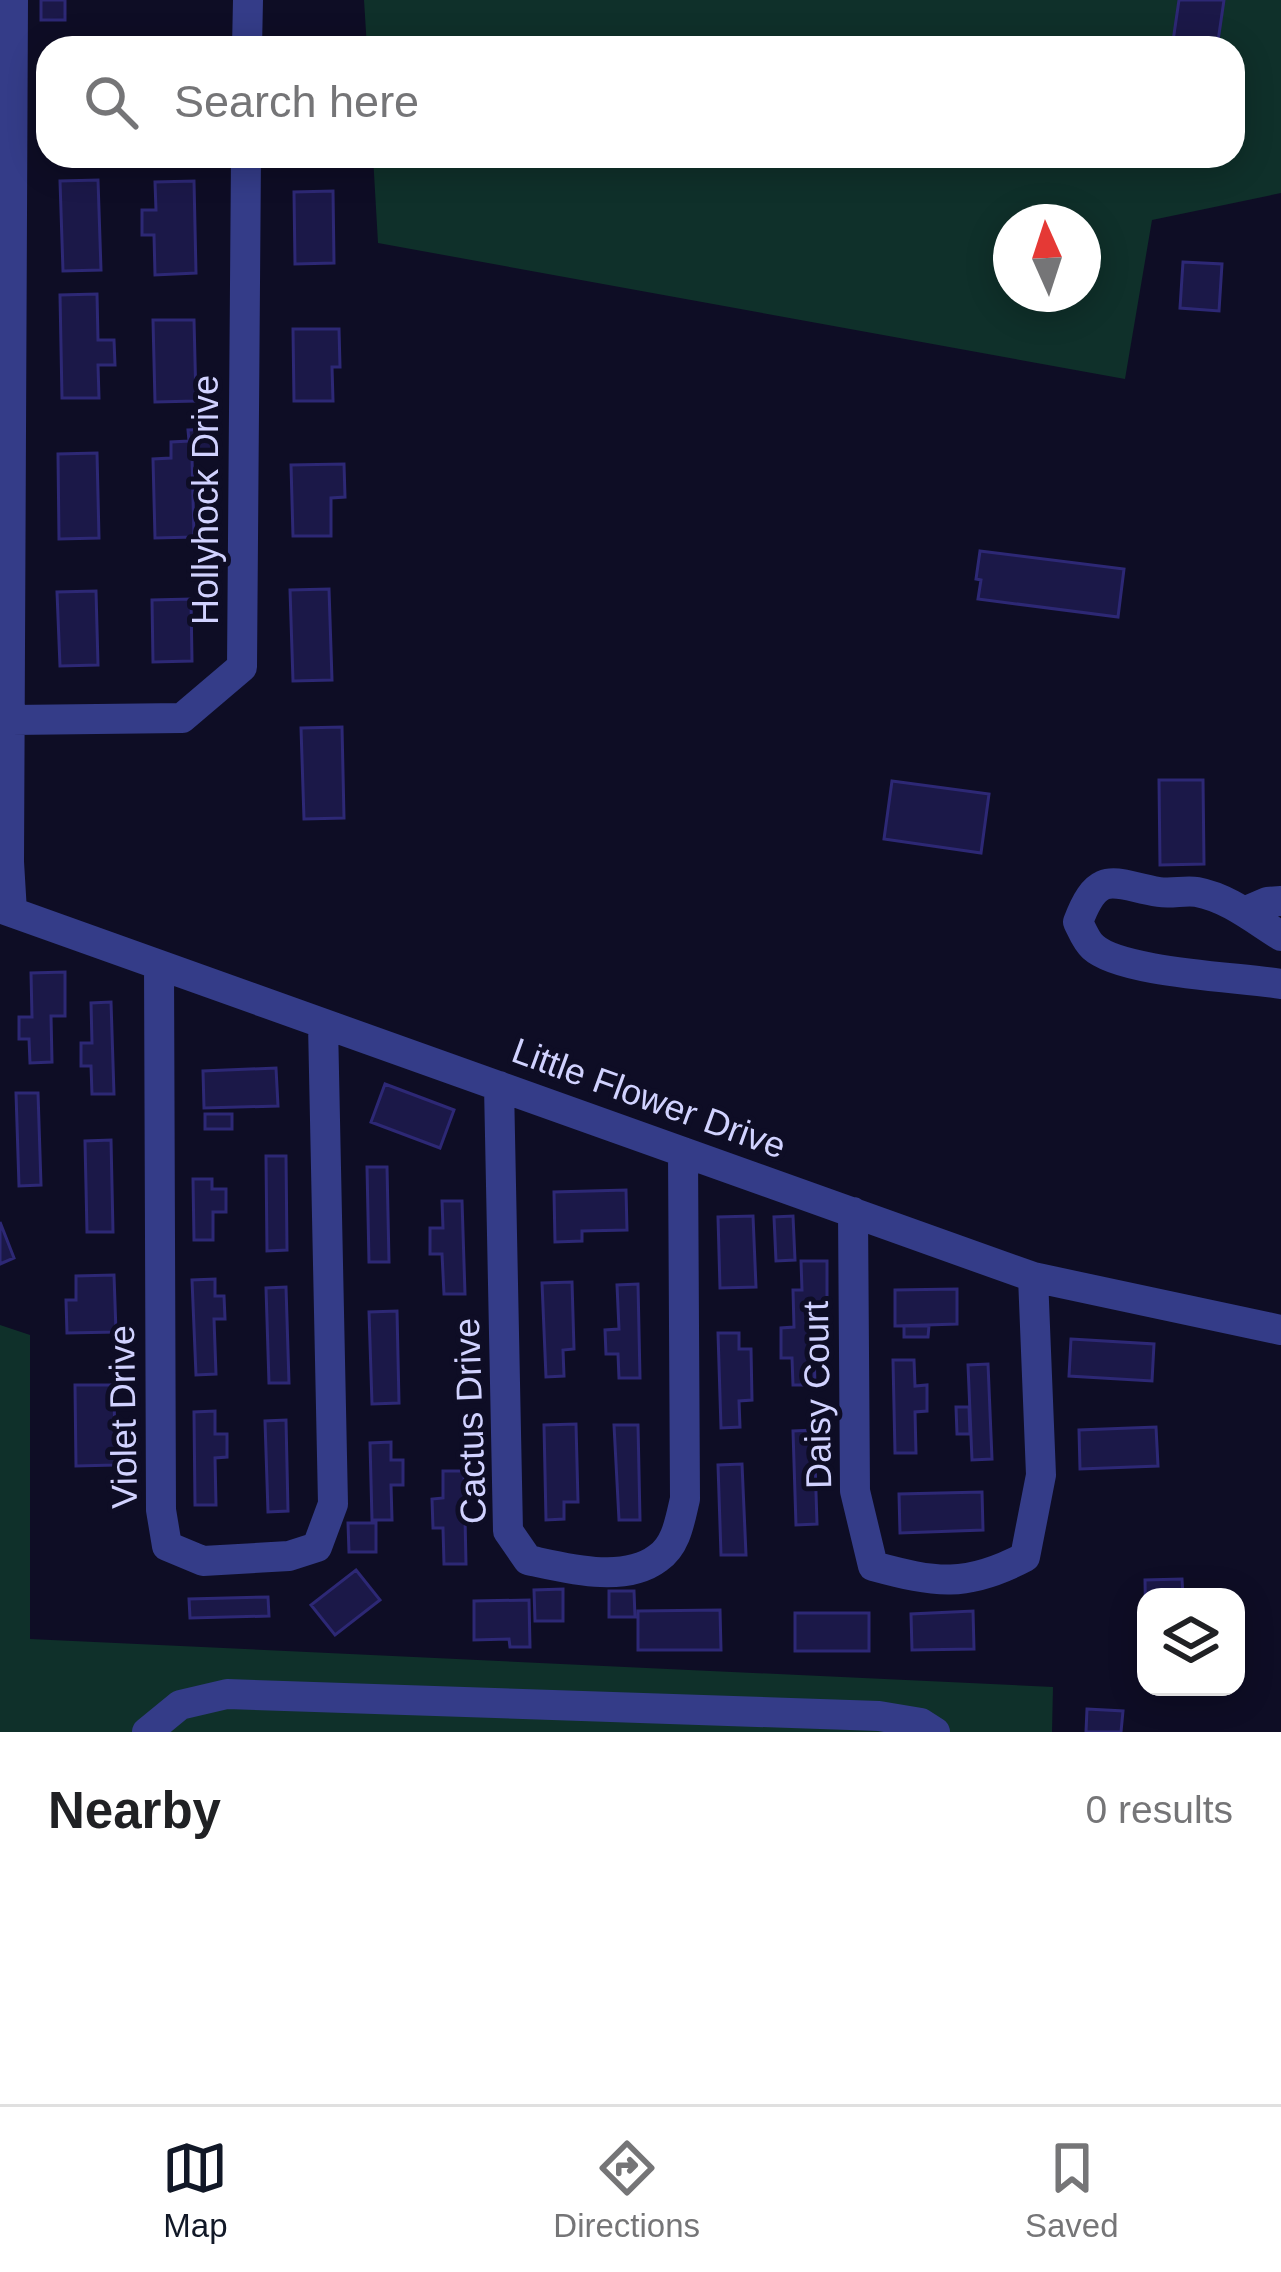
<!DOCTYPE html>
<html lang="en">
<head>
<meta charset="utf-8">
<style>
  :root { --surface:#fff; --page:#f2f2f2; --text:#202124; --muted:#757577; --line:#e0e0e0; --accent:#111827 }
  body { margin:0; font-family:Helvetica,sans-serif; background:var(--page); color:var(--text) }
  .controls { position:absolute; right:36px; bottom:36px; display:grid; overflow:hidden; border-radius:24px; box-shadow:0 6px 30px #0003 }
  .controls button { width:108px; height:108px; display:grid; place-items:center; padding:0; border:0; border-bottom:3px solid var(--line); background:var(--surface); color:var(--text); font:60px sans-serif }
  .compass { position:absolute; left:993px; top:204px; width:108px; height:108px; border-radius:50%; background:var(--surface); box-shadow:0 6px 30px #0003; rotate:357deg }
  .list { margin:0; padding:0; list-style:none }
  h2 { display:flex; justify-content:space-between; align-items:center; height:156px; margin:0; padding:0 48px; font-size:51px }
  h2 small { font-size:39px; font-weight:400; color:var(--muted) }
  .icon { flex:none; width:66px; height:66px; fill:none; stroke:currentColor; stroke-width:2; stroke-linecap:round; stroke-linejoin:round }
  .map { position:relative; flex:none; width:1281px; height:1732px; overflow:hidden }
  .search { position:absolute; background:var(--surface); box-shadow:0 6px 30px #0003; left:36px; right:36px; top:36px; height:132px; display:flex; align-items:center; gap:30px; box-sizing:border-box; padding:0 42px; border-radius:36px; color:var(--muted); font-size:45px }
  .sheet { height:372px; background:var(--surface) }
  nav { display:flex; justify-content:space-around; align-items:center; box-sizing:border-box; height:168px; border-top:3px solid var(--line); background:var(--surface); font-size:33px; color:var(--muted) }
  nav a { display:grid; justify-items:center; gap:6px }
  nav .on { color:var(--accent) }
  .map>svg:first-child { display:block }
</style>
</head>
<body>
<div class="map">
<svg width="1281" height="1732" viewBox="0 0 1281 1732">
  <rect width="100%" height="100%" fill="#0e0d25"/>
  <path fill="#0f302a" fill-rule="evenodd" d="M 364,0 L 1281,0 L 1281,193 L 1152,220 L 1125,379 L 378,243 L 373,156 L 1233,156 L 1233,48 L 367,48 ZM 1011,222 L 1083,222 L 1083,294 L 1011,294 Z
    M 0,1325 L 30,1335 L 30,1639 L 1053,1687 L 1052,1732 L 0,1732 Z"/>
  <path fill="#1b1848" stroke="#2d2875" stroke-width="3" d="M 41,0 L 65,0 L 65,20 L 41,20 Z
    M 1179,0 L 1224,0 L 1217,48 L 1172,48 Z
    M 98,180 L 101,270 L 63,271 L 60,181 Z
    M 194,181 L 196,273 L 155,275 L 154,235 L 142,235 L 142,210 L 156,210 L 155,182 Z
    M 333,191 L 334,263 L 295,264 L 294,192 Z
    M 1183,262 L 1222,264 L 1219,311 L 1180,308 Z
    M 97,294 L 98,340 L 114,340 L 115,365 L 98,365 L 99,398 L 62,398 L 60,295 Z
    M 153,320 L 194,320 L 196,401 L 155,402 Z
    M 293,329 L 339,329 L 340,367 L 332,367 L 333,401 L 294,401 Z
    M 216,429 L 217,458 L 192,458 L 194,537 L 155,538 L 153,459 L 171,458 L 171,442 L 189,441 L 188,430 Z
    M 97,453 L 99,538 L 59,539 L 58,454 Z
    M 344,464 L 345,497 L 331,498 L 331,536 L 293,536 L 291,465 Z
    M 980,551 L 1124,569 L 1118,617 L 978,599 L 981,580 L 976,579 Z
    M 329,589 L 332,680 L 293,681 L 290,590 Z
    M 96,591 L 98,665 L 60,666 L 57,592 Z
    M 191,599 L 192,661 L 153,662 L 152,600 Z
    M 342,727 L 344,818 L 304,819 L 301,728 Z
    M 1159,780 L 1203,780 L 1204,864 L 1160,865 Z
    M 892,781 L 989,794 L 981,853 L 884,839 Z
    M 65,972 L 65,1016 L 51,1016 L 52,1062 L 30,1063 L 29,1039 L 19,1039 L 19,1017 L 32,1017 L 31,973 Z
    M 111,1002 L 114,1094 L 92,1094 L 91,1066 L 81,1066 L 81,1043 L 92,1043 L 91,1003 Z
    M 276,1068 L 278,1106 L 204,1108 L 203,1071 Z
    M 385,1084 L 454,1110 L 440,1148 L 371,1122 Z
    M 16,1093 L 38,1093 L 41,1185 L 19,1186 Z
    M 205,1114 L 232,1114 L 232,1129 L 205,1129 Z
    M 111,1140 L 113,1232 L 87,1232 L 85,1141 Z
    M 266,1156 L 286,1156 L 287,1250 L 267,1251 Z
    M 367,1167 L 387,1167 L 389,1262 L 369,1262 Z
    M 193,1179 L 212,1179 L 212,1189 L 226,1189 L 226,1212 L 213,1212 L 213,1240 L 194,1240 Z
    M 626,1190 L 627,1230 L 582,1231 L 582,1241 L 555,1242 L 554,1192 Z
    M 442,1201 L 462,1201 L 465,1294 L 444,1294 L 442,1254 L 430,1254 L 430,1228 L 443,1228 Z
    M 753,1216 L 756,1287 L 720,1288 L 718,1217 Z
    M 793,1216 L 795,1260 L 776,1261 L 774,1217 Z
    M 0,1222 L 14,1258 L 0,1264 Z
    M 801,1261 L 827,1261 L 827,1314 L 813,1314 L 815,1385 L 793,1385 L 792,1358 L 781,1358 L 781,1328 L 794,1327 L 793,1290 L 802,1290 Z
    M 114,1275 L 116,1332 L 67,1333 L 66,1300 L 76,1300 L 76,1276 Z
    M 215,1279 L 215,1296 L 224,1296 L 225,1319 L 214,1319 L 216,1374 L 196,1375 L 192,1280 Z
    M 572,1282 L 574,1349 L 563,1350 L 564,1376 L 546,1377 L 542,1283 Z
    M 638,1284 L 640,1378 L 619,1378 L 618,1354 L 606,1354 L 605,1330 L 619,1329 L 617,1285 Z
    M 286,1287 L 289,1383 L 269,1383 L 266,1288 Z
    M 957,1289 L 957,1324 L 895,1326 L 895,1290 Z
    M 397,1311 L 399,1403 L 372,1404 L 369,1312 Z
    M 904,1326 L 929,1326 L 928,1337 L 904,1337 Z
    M 718,1333 L 739,1333 L 739,1349 L 751,1349 L 752,1400 L 739,1401 L 740,1427 L 721,1428 Z
    M 1071,1339 L 1154,1344 L 1152,1381 L 1069,1376 Z
    M 893,1360 L 914,1360 L 915,1386 L 927,1385 L 927,1411 L 915,1412 L 916,1453 L 895,1453 Z
    M 988,1364 L 992,1459 L 972,1460 L 968,1365 Z
    M 75,1385 L 114,1385 L 115,1465 L 76,1466 Z
    M 956,1407 L 969,1407 L 970,1434 L 957,1434 Z
    M 215,1411 L 215,1434 L 227,1434 L 227,1457 L 215,1458 L 216,1505 L 195,1505 L 194,1412 Z
    M 286,1420 L 288,1511 L 268,1512 L 265,1421 Z
    M 576,1424 L 578,1502 L 564,1502 L 564,1519 L 546,1520 L 544,1425 Z
    M 614,1425 L 638,1425 L 640,1520 L 619,1520 Z
    M 1156,1427 L 1158,1466 L 1080,1469 L 1079,1430 Z
    M 814,1430 L 817,1524 L 796,1525 L 793,1431 Z
    M 391,1442 L 391,1460 L 403,1460 L 403,1485 L 391,1485 L 392,1520 L 372,1520 L 370,1443 Z
    M 742,1464 L 746,1555 L 721,1555 L 718,1465 Z
    M 443,1471 L 464,1471 L 466,1564 L 444,1564 L 443,1528 L 433,1528 L 432,1499 L 443,1498 Z
    M 982,1492 L 983,1530 L 900,1533 L 899,1494 Z
    M 348,1523 L 376,1523 L 376,1552 L 349,1552 Z
    M 356,1570 L 380,1600 L 335,1635 L 311,1605 Z
    M 1182,1579 L 1183,1597 L 1146,1597 L 1146,1639 L 1145,1580 Z
    M 563,1589 L 563,1621 L 535,1621 L 534,1590 Z
    M 609,1591 L 634,1591 L 635,1617 L 609,1617 Z
    M 268,1597 L 269,1616 L 190,1618 L 189,1599 Z
    M 529,1600 L 530,1647 L 510,1647 L 509,1639 L 474,1640 L 474,1601 Z
    M 720,1610 L 721,1650 L 638,1650 L 638,1611 Z
    M 973,1611 L 974,1649 L 912,1650 L 911,1614 Z
    M 795,1613 L 869,1613 L 869,1651 L 795,1651 Z
    M 1087,1709 L 1123,1711 L 1121,1732 L 1086,1732 Z"/>
  <g fill="none" stroke-linecap="round" stroke-linejoin="round">
    <path stroke="#343c88" stroke-width="30" d="M 247,48 L 248,0
      M 12,720 L 182,718 L 242,667 L 246,156
      M 0,908 L 1033,1277 L 1281,1330
      M 1246,911 L 1267,902 L 1281,901
      M 12,912 L 9,862 L 13,0
      M 1281,936 C 1255,920 1229,898 1197,892 C 1185,890 1172,894 1159,892 C 1115,885 1099,866 1078,922 C 1082,930 1086,941 1093,947 C 1121,973 1239,977 1281,984
      M 159,965 L 161,1510 L 167,1546 L 203,1561 L 289,1556 L 317,1547 L 333,1504 L 323,1024
      M 499,1086 L 508,1531 L 528,1560 C 566,1568 624,1584 658,1558 C 677,1545 680,1519 685,1499 L 683,1152
      M 853,1212 L 855,1491 L 873,1566 C 936,1583 966,1588 1025,1557 L 1041,1475 L 1033,1277
      M 147,1732 L 180,1705 L 227,1694 L 879,1716 L 921,1723 L 935,1732"/>
  </g>
  <g text-anchor="middle" dominant-baseline="central" stroke-width="10" stroke-linejoin="round" paint-order="stroke">
    <g font-size="36" fill="#d1d2ff" stroke="#0e0d25">
      <text transform="translate(205 500) rotate(-90)">Hollyhock Drive</text>
      <text transform="translate(649 1098) rotate(20)">Little Flower Drive</text>
      <text transform="translate(817 1395) rotate(-91)">Daisy Court</text>
      <text transform="translate(123 1417) rotate(-91)">Violet Drive</text>
      <text transform="translate(470 1421) rotate(-92)">Cactus Drive</text>
    </g>
  </g>
</svg>
<div class="controls">
<button><svg class="icon" aria-label="layers" viewBox="0 0 24 24"><path d="M12 4l9 5-9 5-9-5zM3 14l9 5 9-5"/></svg></button>
</div>
<svg class="compass" viewBox="-18 -18 36 36"><path d="M0-13l5 13h-10z" fill="#e53935"/><path d="M0 13l5-13h-10z" fill="#757577"/></svg>
<div class="search"><svg class="icon" aria-label="search" viewBox="0 0 24 24"><circle cx="10" cy="10" r="6"/><path d="M15 15l6 6"/></svg>Search here</div>
</div>
<section class="sheet">
<h2>Nearby<small>0 results</small></h2>
<ul class="list">
</ul>
</section>
<nav>
<a class="on"><svg class="icon" aria-label="map" viewBox="0 0 24 24"><path d="M3 6l6-2 6 2 6-2v14l-6 2-6-2-6 2zM9 4v14M15 6v14"/></svg>Map</a>
<a><svg class="icon" aria-label="directions" viewBox="0 0 24 24"><path d="M12 3l9 9-9 9-9-9zM9 14v-3h6M13 9l2 2-2 2"/></svg>Directions</a>
<a><svg class="icon" aria-label="saved" viewBox="0 0 24 24"><path d="M7 4h10v16l-5-4-5 4z"/></svg>Saved</a>
</nav>
</body>
</html>
